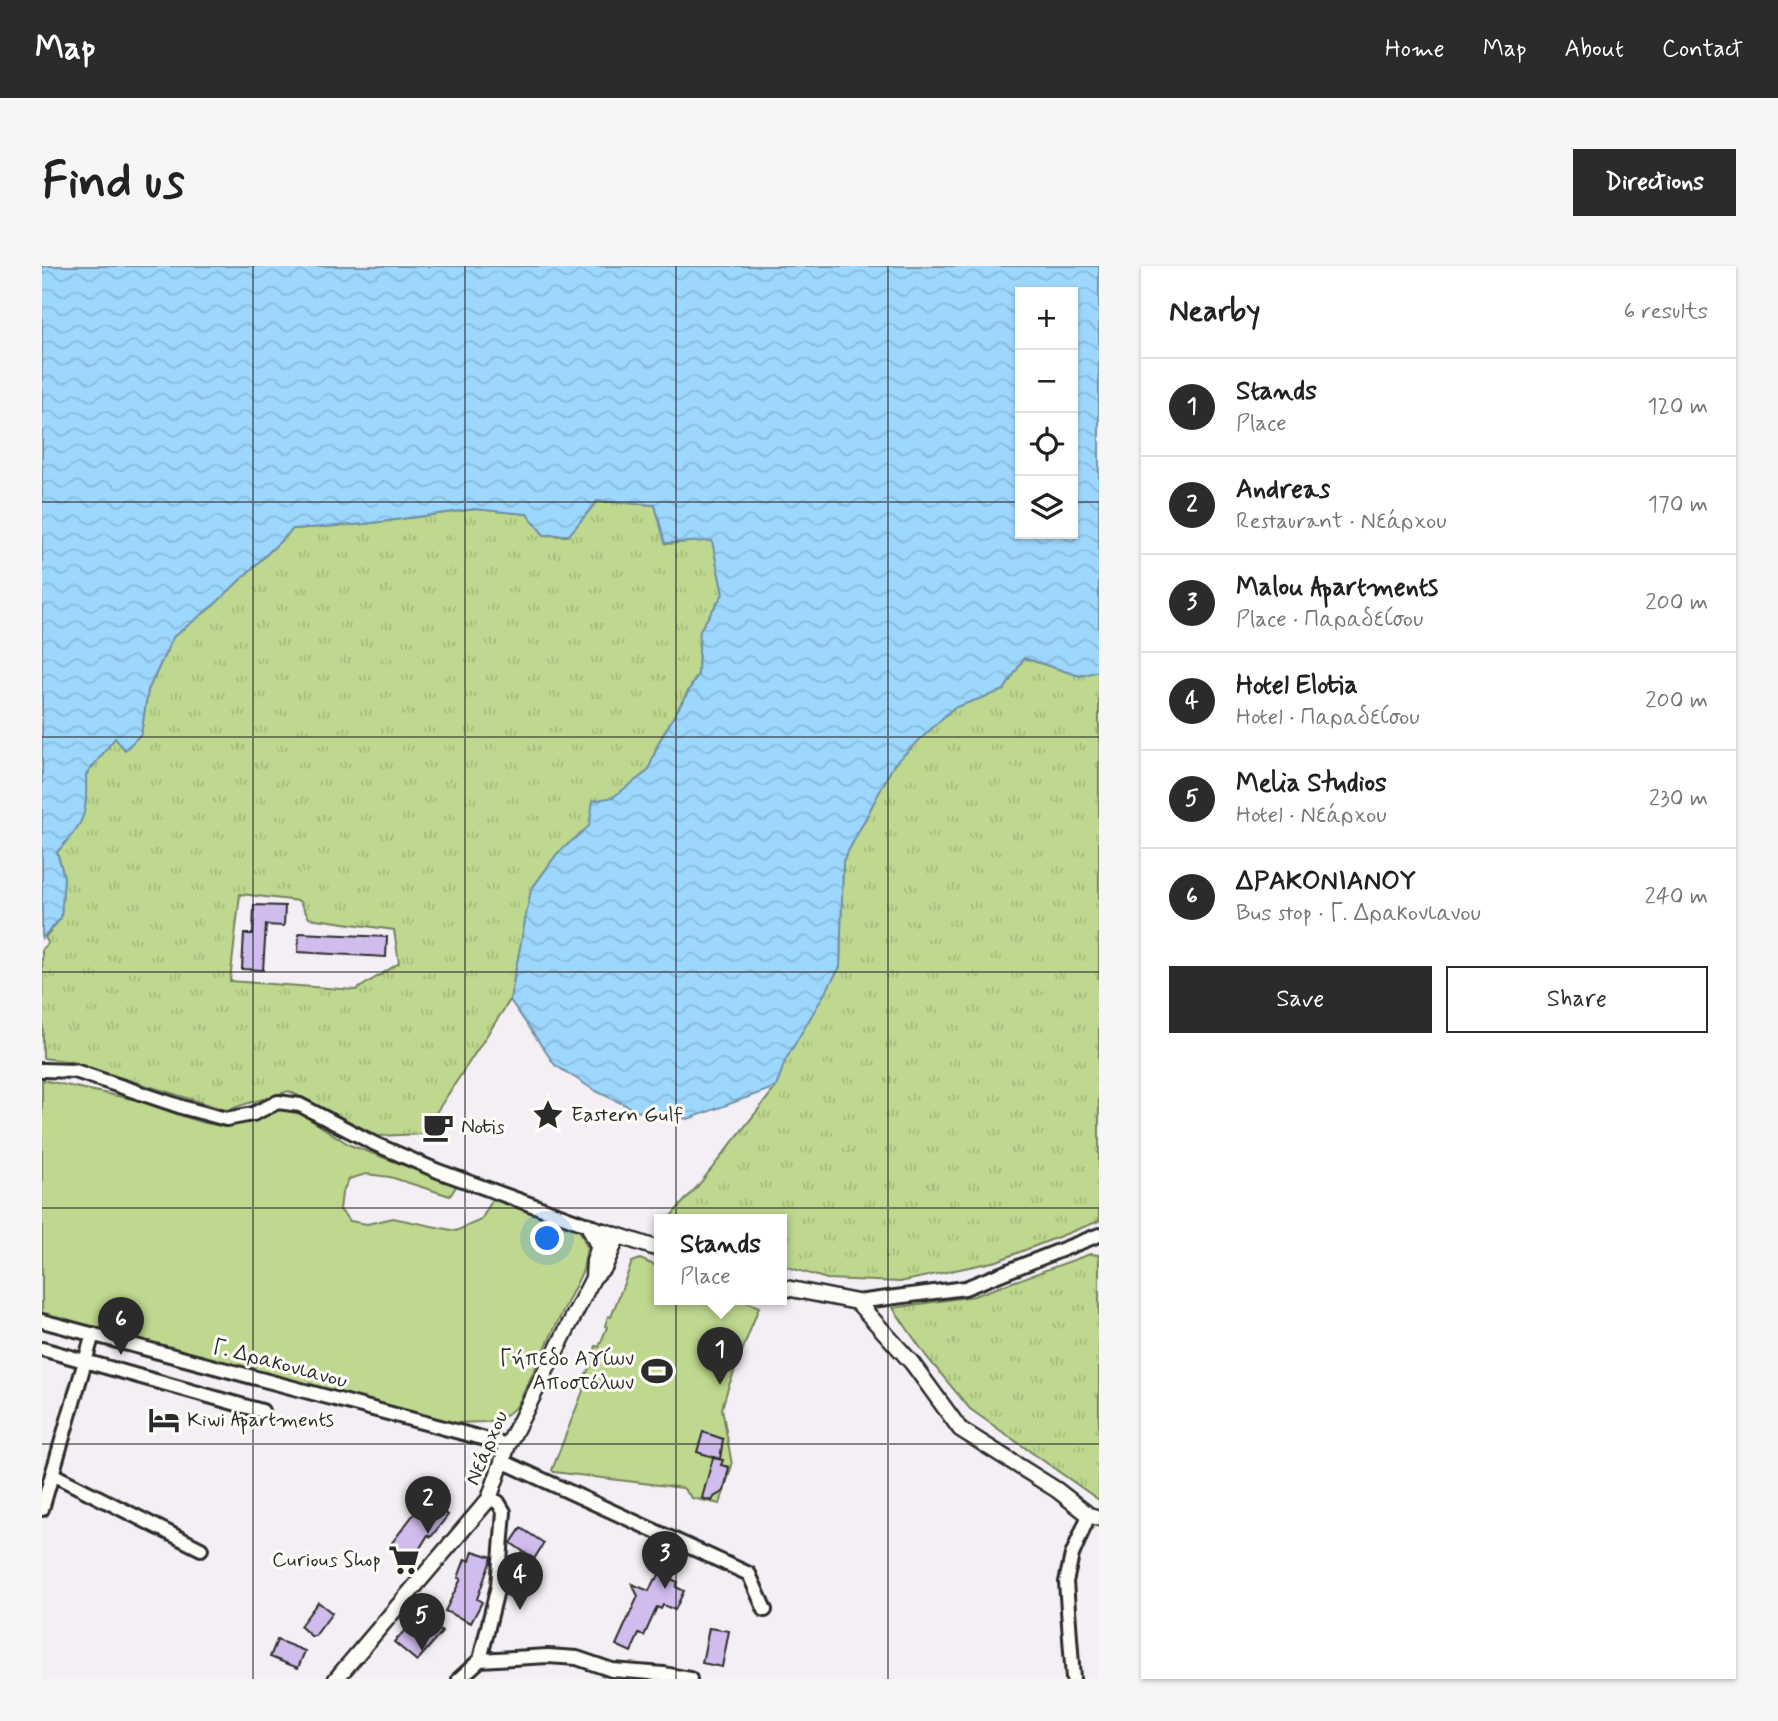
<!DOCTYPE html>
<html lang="en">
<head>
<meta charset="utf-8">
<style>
  :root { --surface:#fff; --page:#f6f6f6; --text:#222; --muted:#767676; --line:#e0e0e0; --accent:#2b2b2b }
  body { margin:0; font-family:Mynerve,sans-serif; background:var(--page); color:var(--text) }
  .controls { position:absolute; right:21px; top:21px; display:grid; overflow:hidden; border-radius:0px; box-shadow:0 2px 5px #0004 }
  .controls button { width:63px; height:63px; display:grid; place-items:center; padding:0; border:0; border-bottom:2px solid var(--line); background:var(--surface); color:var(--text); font:35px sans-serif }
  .you { position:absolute; left:506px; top:973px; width:24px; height:24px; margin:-18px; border:5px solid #fff; border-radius:50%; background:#1a73e8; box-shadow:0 0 0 10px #1a73e833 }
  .badge { display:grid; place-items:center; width:46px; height:46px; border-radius:50%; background:var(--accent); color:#fff; font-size:23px; font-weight:700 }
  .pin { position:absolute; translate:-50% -58px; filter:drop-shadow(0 2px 4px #0008) }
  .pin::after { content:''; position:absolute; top:37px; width:24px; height:21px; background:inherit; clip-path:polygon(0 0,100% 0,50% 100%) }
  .popup { position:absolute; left:612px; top:948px; width:133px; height:91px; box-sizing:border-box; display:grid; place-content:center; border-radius:0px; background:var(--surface); filter:drop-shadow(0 2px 5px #0005); font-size:23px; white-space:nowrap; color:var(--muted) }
  .popup b { font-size:26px; color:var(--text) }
  .popup::after { content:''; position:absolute; left:50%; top:100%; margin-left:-14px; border:14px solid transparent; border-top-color:var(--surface) }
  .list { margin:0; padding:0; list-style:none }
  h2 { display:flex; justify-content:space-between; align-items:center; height:91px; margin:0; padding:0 28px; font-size:30px }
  h2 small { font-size:23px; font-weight:400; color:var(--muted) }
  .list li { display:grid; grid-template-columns:46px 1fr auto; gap:21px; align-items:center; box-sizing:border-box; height:98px; padding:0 28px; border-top:2px solid var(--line) }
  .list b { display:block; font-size:26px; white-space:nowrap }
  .list p { margin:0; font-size:23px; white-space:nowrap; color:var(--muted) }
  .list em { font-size:23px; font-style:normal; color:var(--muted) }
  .actions { display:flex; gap:14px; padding:21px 28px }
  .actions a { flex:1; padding:16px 0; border:2px solid var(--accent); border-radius:0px; text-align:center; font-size:24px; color:var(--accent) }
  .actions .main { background:var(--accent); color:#fff }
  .icon { flex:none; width:38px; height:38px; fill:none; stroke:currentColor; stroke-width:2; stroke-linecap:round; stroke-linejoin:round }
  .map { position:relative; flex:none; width:1057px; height:1413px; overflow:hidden; border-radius:0px }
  header { display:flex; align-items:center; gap:42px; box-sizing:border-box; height:98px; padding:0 35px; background:var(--accent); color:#fff }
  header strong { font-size:33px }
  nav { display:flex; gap:38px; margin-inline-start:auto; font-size:24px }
  .intro { display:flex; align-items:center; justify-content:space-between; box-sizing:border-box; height:168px; padding:0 42px }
  h1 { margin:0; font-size:49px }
  .button { padding:18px 32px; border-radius:0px; background:var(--accent); color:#fff; font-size:24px; font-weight:700 }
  main { display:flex; gap:42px; padding:0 42px }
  aside { flex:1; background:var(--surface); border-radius:0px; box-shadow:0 2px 5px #0004 }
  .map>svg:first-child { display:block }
</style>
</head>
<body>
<header>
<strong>Map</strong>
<nav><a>Home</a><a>Map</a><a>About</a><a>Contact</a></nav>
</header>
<div class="intro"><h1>Find us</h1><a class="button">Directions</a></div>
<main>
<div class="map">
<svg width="1057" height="1413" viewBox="0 0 1057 1413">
  <defs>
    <pattern id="grass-tufts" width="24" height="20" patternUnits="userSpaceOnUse" patternTransform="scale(1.75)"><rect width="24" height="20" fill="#bed88f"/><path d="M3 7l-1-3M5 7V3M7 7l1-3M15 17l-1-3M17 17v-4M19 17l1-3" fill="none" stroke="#a3ba7c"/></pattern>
    <pattern id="water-waves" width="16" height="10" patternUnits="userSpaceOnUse" patternTransform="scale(1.75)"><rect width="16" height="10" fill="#9dd7fd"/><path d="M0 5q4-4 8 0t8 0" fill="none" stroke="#87b9d9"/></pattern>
  </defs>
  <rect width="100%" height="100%" fill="#f4eff5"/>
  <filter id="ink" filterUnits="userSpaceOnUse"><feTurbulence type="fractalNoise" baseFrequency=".0143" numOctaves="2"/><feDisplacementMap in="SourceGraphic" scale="14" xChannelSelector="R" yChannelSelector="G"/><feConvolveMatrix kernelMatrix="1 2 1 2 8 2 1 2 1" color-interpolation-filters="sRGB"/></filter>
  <g filter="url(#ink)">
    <path fill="url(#grass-tufts)" stroke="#74825d" stroke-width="2" fill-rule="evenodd" d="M 555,235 L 613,239 L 624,278 L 670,274 L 681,328 L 658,364 L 656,408 L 617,476 L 606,505 L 571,532 L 551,535 L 548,560 L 515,588 L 489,624 L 468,734 L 380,868 L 336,870 L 247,825 L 184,844 L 25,795 L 1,792 L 0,683 L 6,677 L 3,671 L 19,652 L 22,611 L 15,586 C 42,557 45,548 44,509 L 73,472 L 99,468 L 106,424 L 131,371 L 172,339 L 251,263 L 323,258 L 433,243 L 485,248 L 502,269 L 526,270 ZM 198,628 L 257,635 L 267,652 L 352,664 L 357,697 L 314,724 L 188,715 Z
      M 982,392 L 1038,410 L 1057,405 L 1057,955 L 955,995 L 858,1016 L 785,1013 L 739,999 L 739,953 L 626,953 L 655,921 L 734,821 L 742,795 L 798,701 L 801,595 L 852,498 L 911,442 L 962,424 Z
      M 1048,988 L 1057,989 L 1057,1234 L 928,1143 L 884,1090 L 851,1042 L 932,1030 Z"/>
    <path fill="#bed88f" stroke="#74825d" stroke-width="2" d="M 0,814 L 94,834 L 158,856 L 184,861 L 239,843 L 258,847 L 308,879 L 415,919 L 408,930 L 348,911 L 324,908 L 307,913 L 300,927 L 298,944 L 308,955 L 325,958 L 351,952 L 414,965 L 439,954 L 452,931 L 536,961 L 545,981 L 541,1004 L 475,1140 L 461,1152 L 444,1156 L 411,1157 L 0,1048 Z
      M 598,993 L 617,1001 L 617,1033 L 698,1033 L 717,1041 L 686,1122 L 680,1142 L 690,1199 L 678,1238 L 650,1232 L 641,1222 L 512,1206 L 510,1204 L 546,1112 L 543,1110 L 554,1090 L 551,1089 L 554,1080 L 557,1081 L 565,1061 L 563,1060 L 566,1050 L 569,1051 L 590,996 Z"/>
    <path fill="url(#water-waves)" stroke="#6f92a9" stroke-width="2" fill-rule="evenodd" d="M 0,0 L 1057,0 L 1057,405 L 1038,410 L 982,392 L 962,424 L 911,442 L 852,498 L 801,595 L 798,701 L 743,795 L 734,821 L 646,853 L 596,845 L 554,825 L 513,799 L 468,734 L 489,624 L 515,588 L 547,560 L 551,535 L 571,531 L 606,505 L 617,476 L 656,409 L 658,364 L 681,328 L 670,275 L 623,277 L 613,239 L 555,235 L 527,269 L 502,269 L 485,248 L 433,243 L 323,258 L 251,263 L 172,339 L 131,371 L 106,424 L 99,468 L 83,484 L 73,472 L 44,509 C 45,551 43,555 15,586 L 22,611 L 19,652 L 0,672 ZM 978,26 L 1031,26 L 1031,268 L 978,268 Z"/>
    <path fill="#d1bded" stroke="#2b2b2b" stroke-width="2" d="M 212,639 L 243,640 L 242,660 L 224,659 L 221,704 L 200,703 L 202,668 L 211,668 Z
      M 257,667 L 345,671 L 344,691 L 256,686 Z
      M 661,1166 L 681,1173 L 678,1193 L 655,1186 Z
      M 671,1192 L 681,1194 L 679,1199 L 687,1201 L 682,1225 L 672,1231 L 670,1235 L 660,1232 Z
      M 384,1232 L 406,1249 L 389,1271 L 386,1269 L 367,1300 L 355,1292 L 360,1284 L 349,1278 Z
      M 479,1262 L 502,1277 L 492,1293 L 469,1277 Z
      M 632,1283 L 640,1287 L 629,1313 L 636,1316 L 634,1321 L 642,1325 L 633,1344 L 621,1339 L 619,1343 L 615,1341 L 602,1370 L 597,1368 L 589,1386 L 574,1379 L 596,1330 L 590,1318 L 607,1325 L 612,1314 L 615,1313 L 617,1308 L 620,1309 Z
      M 431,1285 L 450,1291 L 435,1333 L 440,1336 L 429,1357 L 403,1345 L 419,1313 L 416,1312 L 423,1293 L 428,1295 Z
      M 276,1336 L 290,1347 L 273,1370 L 269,1370 L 258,1360 Z
      M 388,1356 L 400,1366 L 375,1395 L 352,1376 L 364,1363 L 375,1372 Z
      M 667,1362 L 687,1365 L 680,1401 L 660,1397 Z
      M 235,1374 L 263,1385 L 256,1402 L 228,1391 Z"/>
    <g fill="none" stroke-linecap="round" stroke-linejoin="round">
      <defs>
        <path id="minor" d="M 0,804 L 33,805 L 143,842 L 184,853 L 211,848 L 236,836 L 258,839 L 333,878 L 396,905 L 562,965
          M 815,1036 L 923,1022 L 1057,969
          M 0,1055 L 466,1179
          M 0,1083 L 220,1145
          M 462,1196 L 707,1308 L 723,1344
          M 10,1208 L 159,1283
          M 0,1243 L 51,1068
          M 438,1394 L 506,1390 L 535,1392 L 570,1404 L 622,1408 L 648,1413
          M 417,1413 L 438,1394 L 456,1320 L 462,1246 L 456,1236 L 447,1233
          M 1031,1413 L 1024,1316 L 1030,1289 L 1047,1249"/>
        <path id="tertiary" d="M 546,959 L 556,980
          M 551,1012 L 552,995 L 562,965 L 617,983
          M 739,1021 L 815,1036 L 870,1097 L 918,1163 L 1015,1224 L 1047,1249 L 1057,1252
          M 294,1413 L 447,1233 L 466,1179 L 551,1012 L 563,1000 L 576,970"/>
      </defs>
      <use href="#minor" stroke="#2b2b2b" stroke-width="18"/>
      <use href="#tertiary" stroke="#2b2b2b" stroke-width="19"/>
      <use href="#minor" stroke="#fdfcf7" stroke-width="12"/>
      <use href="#tertiary" stroke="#fdfcf7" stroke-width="14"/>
    </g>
  </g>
  <path fill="none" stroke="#2b2b2b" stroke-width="2" stroke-opacity="0.55" d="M 211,0 L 211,1413M 423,0 L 423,1413M 634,0 L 634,1413M 846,0 L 846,1413M 0,236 L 978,236M 1031,236 L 1057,236M 0,471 L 1057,471M 0,706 L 1057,706M 0,942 L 1057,942M 0,1178 L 1057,1178"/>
  <defs>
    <symbol id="sight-bare" viewBox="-9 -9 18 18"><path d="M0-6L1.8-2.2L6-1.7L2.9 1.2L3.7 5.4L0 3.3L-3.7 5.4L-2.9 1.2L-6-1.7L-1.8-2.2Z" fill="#2b2b2b" stroke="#fdfcf7" stroke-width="2.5" paint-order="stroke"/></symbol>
    <symbol id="cafe-bare" viewBox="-9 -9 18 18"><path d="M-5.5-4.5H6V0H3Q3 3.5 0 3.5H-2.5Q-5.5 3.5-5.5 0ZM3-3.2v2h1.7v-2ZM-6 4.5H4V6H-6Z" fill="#2b2b2b" stroke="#fdfcf7" stroke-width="2.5" paint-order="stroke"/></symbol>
    <symbol id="stadium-bare" viewBox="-9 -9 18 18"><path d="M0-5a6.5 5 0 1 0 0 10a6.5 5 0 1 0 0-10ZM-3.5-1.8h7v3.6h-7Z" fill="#2b2b2b" stroke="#fdfcf7" stroke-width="2.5" paint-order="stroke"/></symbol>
    <symbol id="hotel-bare" viewBox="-9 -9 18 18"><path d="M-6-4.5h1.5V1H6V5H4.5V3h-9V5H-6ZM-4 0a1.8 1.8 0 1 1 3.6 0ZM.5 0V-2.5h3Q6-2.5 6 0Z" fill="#2b2b2b" stroke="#fdfcf7" stroke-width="2.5" paint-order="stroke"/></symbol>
    <symbol id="supermarket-bare" viewBox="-9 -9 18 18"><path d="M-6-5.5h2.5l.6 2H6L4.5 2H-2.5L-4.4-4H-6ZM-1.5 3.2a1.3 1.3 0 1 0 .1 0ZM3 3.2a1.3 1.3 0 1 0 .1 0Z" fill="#2b2b2b" stroke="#fdfcf7" stroke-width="2.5" paint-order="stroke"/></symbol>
  </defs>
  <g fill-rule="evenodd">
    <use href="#sight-bare" x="484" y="827" width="44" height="44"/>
    <use href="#cafe-bare" x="374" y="839" width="44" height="44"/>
    <use href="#stadium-bare" x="593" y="1083" width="44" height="44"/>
    <use href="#hotel-bare" x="100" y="1132" width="44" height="44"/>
    <use href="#supermarket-bare" x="340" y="1272" width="44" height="44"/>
  </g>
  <g text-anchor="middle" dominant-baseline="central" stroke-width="6" stroke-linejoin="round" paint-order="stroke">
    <g font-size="21" fill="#2b2b2b" stroke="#fdfcf7" text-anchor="start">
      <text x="529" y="849">Eastern Gulf</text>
      <text x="419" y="861">Notis</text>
      <text x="592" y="1093" text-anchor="end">Γήπεδο Αγίων<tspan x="592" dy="24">Αποστόλων</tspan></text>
      <text x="145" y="1154">Kiwi Apartments</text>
      <text x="339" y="1294" text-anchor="end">Curious Shop</text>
    </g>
    <g font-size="21" fill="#2b2b2b" stroke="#fdfcf7">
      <text transform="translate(238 1098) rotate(15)">Γ. Δρακονιανου</text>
      <text transform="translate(445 1182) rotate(-67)">Νεάρχου</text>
    </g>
  </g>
</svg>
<div class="controls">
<button>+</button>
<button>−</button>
<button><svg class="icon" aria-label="locate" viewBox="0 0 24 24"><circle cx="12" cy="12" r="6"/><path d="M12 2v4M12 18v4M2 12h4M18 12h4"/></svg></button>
<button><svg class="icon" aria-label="layers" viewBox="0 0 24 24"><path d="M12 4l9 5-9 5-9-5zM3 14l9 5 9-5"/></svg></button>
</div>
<div class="you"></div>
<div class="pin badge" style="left:678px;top:1119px">1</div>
<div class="popup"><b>Stands</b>Place</div>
<div class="pin badge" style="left:386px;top:1268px">2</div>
<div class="pin badge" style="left:623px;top:1323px">3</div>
<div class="pin badge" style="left:478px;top:1344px">4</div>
<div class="pin badge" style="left:380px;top:1385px">5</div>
<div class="pin badge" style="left:79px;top:1089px">6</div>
</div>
<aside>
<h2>Nearby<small>6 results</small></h2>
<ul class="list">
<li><span class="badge">1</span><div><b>Stands</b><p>Place</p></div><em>120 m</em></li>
<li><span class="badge">2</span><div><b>Andreas</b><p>Restaurant · Νεάρχου</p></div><em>170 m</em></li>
<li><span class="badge">3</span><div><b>Malou Apartments</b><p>Place · Παραδείσου</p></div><em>200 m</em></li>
<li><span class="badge">4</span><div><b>Hotel Elotia</b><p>Hotel · Παραδείσου</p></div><em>200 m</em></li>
<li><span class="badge">5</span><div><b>Melia Studios</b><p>Hotel · Νεάρχου</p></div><em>230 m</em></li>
<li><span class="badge">6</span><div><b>ΔΡΑΚΟΝΙΑΝΟΥ</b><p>Bus stop · Γ. Δρακονιανου</p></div><em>240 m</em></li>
</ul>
<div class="actions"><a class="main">Save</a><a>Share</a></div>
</aside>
</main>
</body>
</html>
